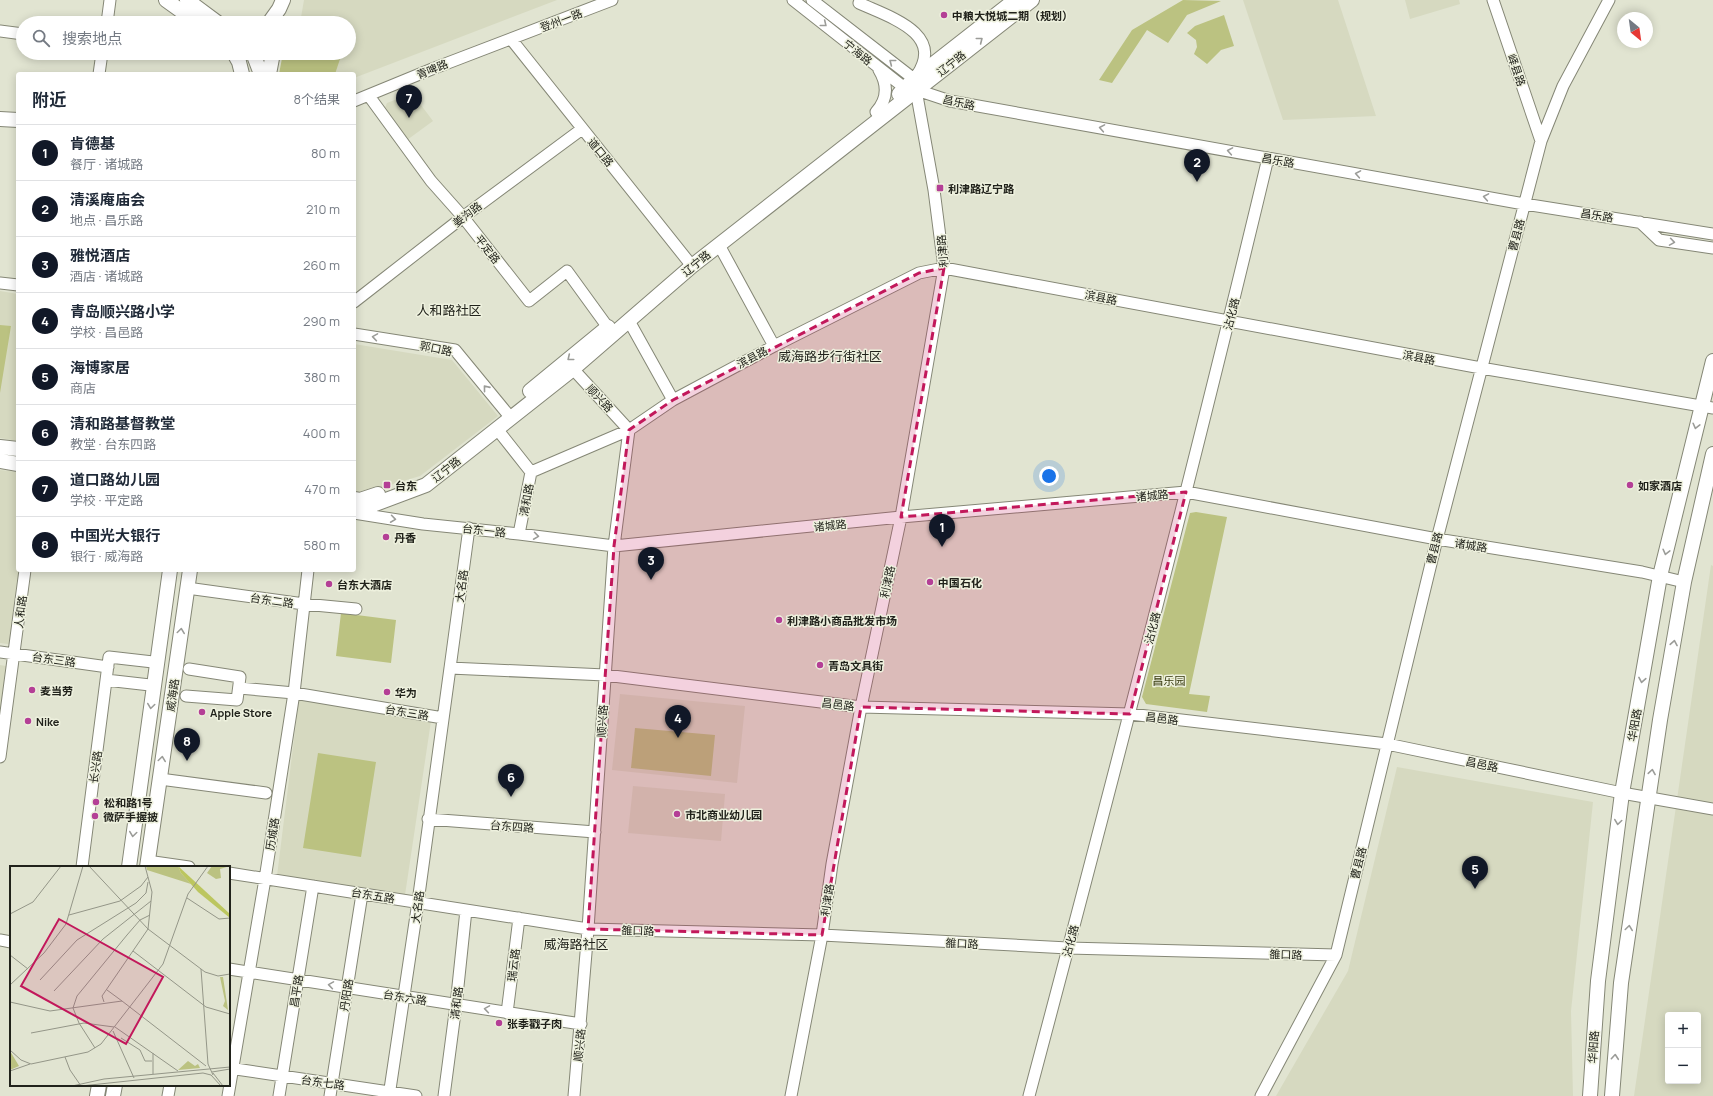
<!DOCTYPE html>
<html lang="zh">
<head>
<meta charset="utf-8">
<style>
  :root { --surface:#fff; --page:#f6f6f7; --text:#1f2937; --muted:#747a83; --line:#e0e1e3; --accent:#111827 }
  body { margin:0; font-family:Manrope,"Noto Sans SC",sans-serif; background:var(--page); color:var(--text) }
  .controls { position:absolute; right:12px; bottom:12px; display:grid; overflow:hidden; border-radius:4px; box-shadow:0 2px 10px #0003 }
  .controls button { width:36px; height:36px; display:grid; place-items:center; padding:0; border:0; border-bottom:1px solid var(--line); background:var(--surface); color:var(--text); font:20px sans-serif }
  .compass { position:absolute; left:1617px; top:12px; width:36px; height:36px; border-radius:50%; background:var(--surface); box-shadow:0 2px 10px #0003; rotate:151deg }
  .you { position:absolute; left:1049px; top:476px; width:14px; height:14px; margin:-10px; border:3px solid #fff; border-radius:50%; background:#1a73e8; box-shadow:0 0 0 6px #1a73e833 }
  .badge { display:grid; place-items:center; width:26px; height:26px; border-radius:50%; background:var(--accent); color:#fff; font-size:13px; font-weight:700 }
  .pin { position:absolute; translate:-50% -33px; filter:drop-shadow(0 1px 2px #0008) }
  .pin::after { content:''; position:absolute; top:21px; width:14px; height:12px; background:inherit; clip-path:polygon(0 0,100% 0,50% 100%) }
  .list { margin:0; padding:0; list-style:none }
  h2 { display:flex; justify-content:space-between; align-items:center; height:52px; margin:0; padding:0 16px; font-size:17px }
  h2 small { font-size:13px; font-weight:400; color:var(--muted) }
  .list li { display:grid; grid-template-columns:26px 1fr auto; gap:12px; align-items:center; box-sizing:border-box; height:56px; padding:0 16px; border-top:1px solid var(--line) }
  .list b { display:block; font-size:15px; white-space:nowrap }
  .list p { margin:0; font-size:13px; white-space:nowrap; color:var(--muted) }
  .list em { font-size:13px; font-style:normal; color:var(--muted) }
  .icon { flex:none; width:22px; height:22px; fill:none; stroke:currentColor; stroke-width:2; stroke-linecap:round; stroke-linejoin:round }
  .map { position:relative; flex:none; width:1713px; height:1096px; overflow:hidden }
  .search { position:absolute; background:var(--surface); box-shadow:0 2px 10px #0003; left:16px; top:16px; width:340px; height:44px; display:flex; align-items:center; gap:10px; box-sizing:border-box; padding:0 14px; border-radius:22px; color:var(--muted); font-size:15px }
  .panel { position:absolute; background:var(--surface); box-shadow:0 2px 10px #0003; left:16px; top:72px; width:340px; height:500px; border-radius:4px }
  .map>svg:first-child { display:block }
</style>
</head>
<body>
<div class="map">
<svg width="1713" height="1096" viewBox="0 0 1713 1096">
  <rect width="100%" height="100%" fill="#e1e4d1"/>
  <path fill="#d6d9c0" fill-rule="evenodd" d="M 304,0 L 557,0 L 354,78 L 354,74 L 292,74 L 295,53 L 349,53 L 349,23 L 300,23 Z
    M 1243,0 L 1338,0 L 1376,116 L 1283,120 Z
    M 1405,0 L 1459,0 L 1460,4 L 1410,19 Z
    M 412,93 L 433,121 L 407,140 L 384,110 L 387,103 Z
    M 0,291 L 18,294 L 18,441 L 0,438 Z
    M 354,344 L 452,360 L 498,416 L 420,476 L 360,494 L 354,493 Z
    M 0,470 L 18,472 L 18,570 L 25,570 L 15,645 L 0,643 Z
    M 1711,565 L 1713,566 L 1713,1096 L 1634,1096 ZM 1668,1015 L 1698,1015 L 1698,1081 L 1668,1081 Z
    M 0,665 L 12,667 L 0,753 Z
    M 620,694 L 745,706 L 737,783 L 612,770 Z
    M 299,699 L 431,721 L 405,895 L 277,876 Z
    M 1397,767 L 1593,802 L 1571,1011 L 1573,1096 L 1276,1096 L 1348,971 Z
    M 633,786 L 725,794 L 721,841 L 628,833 Z"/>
  <path fill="#bbc281" d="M 1183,0 L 1221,1 L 1187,15 L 1168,43 L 1147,30 L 1112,83 L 1099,80 L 1132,30 Z
    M 1224,15 L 1234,46 L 1221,50 L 1207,64 L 1194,54 L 1197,47 L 1196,40 L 1187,33 L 1195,26 Z
    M 283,53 L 342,53 L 335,74 L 279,74 Z
    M 0,325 L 11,326 L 0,393 Z
    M 1196,512 L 1227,517 L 1189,694 L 1210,696 L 1207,712 L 1146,704 L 1142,697 L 1190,513 Z
    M 341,613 L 396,620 L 391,663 L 336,656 Z
    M 635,728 L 715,735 L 711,776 L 631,768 Z
    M 318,753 L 376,762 L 361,857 L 303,848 Z"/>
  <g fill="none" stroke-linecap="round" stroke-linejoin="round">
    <defs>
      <path id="minor" d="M 793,0 L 906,89 L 917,90 L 950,101 L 1524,204 L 1713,234
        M 1493,0 L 1541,141
        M 859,3 C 889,17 945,33 917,75
        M 107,23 L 110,0
        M 0,31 L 23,34
        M 511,39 L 692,266
        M 99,74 L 102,53
        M 369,96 L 431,181 L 463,217 L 529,301 L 567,271 L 612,333
        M 354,101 L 432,69 L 612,0
        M 876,112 C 888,99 888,85 879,70
        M 1640,222 L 1659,240 L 1713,248
        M 719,245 L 774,346
        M 0,283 L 18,285
        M 354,302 L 463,217 L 582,129
        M 629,321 L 673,400
        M 354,334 L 455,350 L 511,418
        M 573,369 L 629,430 L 614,546 L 588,929 L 574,1096
        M 497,429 L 531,472 L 519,534
        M 531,472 L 629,430 L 673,400 L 774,346 L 919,273 L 944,268 L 1481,368 L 1713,408
        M 354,513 L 423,524 L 519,534 L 614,546 L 901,517 L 1186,492 L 1437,539 L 1642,572 L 1684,582
        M 187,588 L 304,604 L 356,609
        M 0,652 L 108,667
        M 450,668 L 469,528
        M 106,680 L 150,685
        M 239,688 L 294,693 L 443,718
        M 186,696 L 237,700 L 240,677 L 189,669
        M 0,757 L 25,570
        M 160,779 L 266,793
        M 428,819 L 595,832
        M 147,861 L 189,867
        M 82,867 L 109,657 L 153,662
        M 229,873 L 588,929 L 822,935 L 1068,948 L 1336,955
        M 0,940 L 11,942
        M 229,969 L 581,1024
        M 507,1013 L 519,918
        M 229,1068 L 416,1096
        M 168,1096 L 170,1085
        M 228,1096 L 265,879 L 294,693 L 308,570
        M 279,1096 L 313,886
        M 330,1096 L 362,894
        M 389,1096 L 418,902 L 450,668 L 605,675 L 861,707 L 1130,714 L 1387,744 L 1622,793 L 1713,809
        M 444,1096 L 456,1005 L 466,910
        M 791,1096 L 822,935 L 832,864 L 861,707 L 901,517 L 944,268 L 934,190 L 914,79 L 812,0
        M 1029,1096 C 1112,784 1193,472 1268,158
        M 1261,1096 L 1336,955 L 1437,539 L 1541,141 L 1563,86 L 1609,0"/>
      <path id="major" d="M 166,0 L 198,23
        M 187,0 L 218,23
        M 269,23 L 279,9 L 283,0
        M 234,53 L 239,62 L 242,74
        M 253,53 L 261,74
        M 269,74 L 273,53
        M 899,94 L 914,79 L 1015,0
        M 0,119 L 18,120
        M 530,391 L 608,327
        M 0,447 L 18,449
        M 0,461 L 18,464
        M 354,499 L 360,500 L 378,494
        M 354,512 L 426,485 L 573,369 L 692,266 L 1032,0
        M 129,867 L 170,570
        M 147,867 L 190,570
        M 97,1096 L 99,1085
        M 113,1096 L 115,1085
        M 1590,1096 L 1598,981 L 1622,793 L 1660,576 L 1713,361
        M 1612,1096 L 1621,983 L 1660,720 L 1684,582 L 1713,454"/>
    </defs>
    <use href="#minor" stroke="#858776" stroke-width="13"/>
    <use href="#major" stroke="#858776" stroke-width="16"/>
    <use href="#minor" stroke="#fff" stroke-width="11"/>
    <use href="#major" stroke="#fff" stroke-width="14"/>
  </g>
  <defs><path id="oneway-chevron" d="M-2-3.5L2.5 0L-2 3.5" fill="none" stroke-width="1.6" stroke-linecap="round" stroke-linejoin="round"/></defs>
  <g stroke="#9b9c98">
    <use href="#oneway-chevron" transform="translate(824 24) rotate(39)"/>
    <use href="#oneway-chevron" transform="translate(980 40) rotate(-38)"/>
    <use href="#oneway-chevron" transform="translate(892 62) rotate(-142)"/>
    <use href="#oneway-chevron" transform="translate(1102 128) rotate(-170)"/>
    <use href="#oneway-chevron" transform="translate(1230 151) rotate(-170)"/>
    <use href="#oneway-chevron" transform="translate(1358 174) rotate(-170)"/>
    <use href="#oneway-chevron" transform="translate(1486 197) rotate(-170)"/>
    <use href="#oneway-chevron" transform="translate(1672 242) rotate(9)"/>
    <use href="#oneway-chevron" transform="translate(375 337) rotate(-171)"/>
    <use href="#oneway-chevron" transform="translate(570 358) rotate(141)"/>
    <use href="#oneway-chevron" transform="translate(486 388) rotate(-129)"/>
    <use href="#oneway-chevron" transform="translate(1696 426) rotate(104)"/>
    <use href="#oneway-chevron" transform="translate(393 519) rotate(8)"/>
    <use href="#oneway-chevron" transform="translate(536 536) rotate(8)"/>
    <use href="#oneway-chevron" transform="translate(1666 552) rotate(104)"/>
    <use href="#oneway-chevron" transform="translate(181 631) rotate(-82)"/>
    <use href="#oneway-chevron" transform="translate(1674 643) rotate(-80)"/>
    <use href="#oneway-chevron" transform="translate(1642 680) rotate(100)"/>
    <use href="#oneway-chevron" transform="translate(151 706) rotate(98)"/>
    <use href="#oneway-chevron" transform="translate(162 759) rotate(-82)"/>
    <use href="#oneway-chevron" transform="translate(1652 772) rotate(-81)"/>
    <use href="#oneway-chevron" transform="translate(1618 822) rotate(98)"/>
    <use href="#oneway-chevron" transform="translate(133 834) rotate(98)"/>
    <use href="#oneway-chevron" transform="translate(1629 928) rotate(-82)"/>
    <use href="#oneway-chevron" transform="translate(331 985) rotate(-171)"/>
    <use href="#oneway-chevron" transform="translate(487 1009) rotate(-171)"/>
    <use href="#oneway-chevron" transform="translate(1615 1057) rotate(-85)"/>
  </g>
  <path fill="#c2185b" fill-opacity="0.2" stroke="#c2185b" stroke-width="3" stroke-dasharray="8 5" stroke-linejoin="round" d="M 944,268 L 901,517 L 1186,492 L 1130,714 L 861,707 L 822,935 L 588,929 L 614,546 L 629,430 L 673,400 L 919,273 Z"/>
  <g fill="#b43f96" stroke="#eef1de" stroke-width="1.5">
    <circle cx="944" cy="15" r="4"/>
    <rect x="936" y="184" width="8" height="8" rx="2"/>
    <rect x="383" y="481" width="8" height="8" rx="2"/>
    <circle cx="1630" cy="485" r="4"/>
    <circle cx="386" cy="537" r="4"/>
    <circle cx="930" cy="582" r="4"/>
    <circle cx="329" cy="584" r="4"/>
    <circle cx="779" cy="620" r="4"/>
    <circle cx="820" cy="665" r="4"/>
    <circle cx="32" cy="690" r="4"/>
    <circle cx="387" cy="692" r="4"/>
    <circle cx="202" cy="712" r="4"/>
    <circle cx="28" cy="721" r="4"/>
    <circle cx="96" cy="802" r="4"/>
    <circle cx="677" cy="814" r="4"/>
    <circle cx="95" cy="816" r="4"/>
    <circle cx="499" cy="1023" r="4"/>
  </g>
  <g text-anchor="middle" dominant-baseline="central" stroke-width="3" stroke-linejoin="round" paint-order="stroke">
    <g font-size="11" font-weight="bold" fill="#21221b" stroke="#eef1de" text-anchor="start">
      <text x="952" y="15">中粮大悦城二期（规划）</text>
      <text x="948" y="188">利津路辽宁路</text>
      <text x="395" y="485">台东</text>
      <text x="1638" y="485">如家酒店</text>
      <text x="394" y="537">丹香</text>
      <text x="938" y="582">中国石化</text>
      <text x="337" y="584">台东大酒店</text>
      <text x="787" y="620">利津路小商品批发市场</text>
      <text x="828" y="665">青岛文具街</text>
      <text x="40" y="690">麦当劳</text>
      <text x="395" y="692">华为</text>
      <text x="210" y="712">Apple Store</text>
      <text x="36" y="721">Nike</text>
      <text x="104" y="802">松和路1号</text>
      <text x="685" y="814">市北商业幼儿园</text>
      <text x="103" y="816">微萨手握披</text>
      <text x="507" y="1023">张季戳子肉</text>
    </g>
    <g font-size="11" fill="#21221b" stroke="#eef1de">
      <text transform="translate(561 20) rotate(-21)">登州一路</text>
      <text transform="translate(858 52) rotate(39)">宁海路</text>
      <text transform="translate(951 63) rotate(-38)">辽宁路</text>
      <text transform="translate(432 69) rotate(-22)">青啤路</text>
      <text transform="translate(1517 70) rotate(71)">峄县路</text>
      <text transform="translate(959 102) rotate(13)">昌乐路</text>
      <text transform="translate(601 152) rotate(51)">道口路</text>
      <text transform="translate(1278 160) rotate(10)">昌乐路</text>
      <text transform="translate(467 214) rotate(-37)">姜沟路</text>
      <text transform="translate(1597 215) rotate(9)">昌乐路</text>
      <text transform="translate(1516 235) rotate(-75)">曹县路</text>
      <text transform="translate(488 249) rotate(52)">平定路</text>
      <text transform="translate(942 251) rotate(-95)">利津路</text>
      <text transform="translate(696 263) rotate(-39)">辽宁路</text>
      <text transform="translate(1101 297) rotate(11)">滨县路</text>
      <text transform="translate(1231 314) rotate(-76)">沾化路</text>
      <text transform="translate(436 348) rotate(12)">郭口路</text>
      <text transform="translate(752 357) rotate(-28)">滨县路</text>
      <text transform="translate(1419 357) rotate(11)">滨县路</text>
      <text transform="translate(600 398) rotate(47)">顺兴路</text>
      <text transform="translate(446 469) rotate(-38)">辽宁路</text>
      <text transform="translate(1152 495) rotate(-5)">诸城路</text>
      <text transform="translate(526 500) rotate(-80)">清和路</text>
      <text transform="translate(830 525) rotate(-6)">诸城路</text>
      <text transform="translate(484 530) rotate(6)">台东一路</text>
      <text transform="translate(1471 545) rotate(9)">诸城路</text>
      <text transform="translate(1434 548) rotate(-76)">曹县路</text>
      <text transform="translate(887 582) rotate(-78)">利津路</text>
      <text transform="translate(461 586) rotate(-82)">大名路</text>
      <text transform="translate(272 600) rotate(8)">台东二路</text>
      <text transform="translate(20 612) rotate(-83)">人和路</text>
      <text transform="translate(1152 628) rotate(-76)">沾化路</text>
      <text transform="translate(54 659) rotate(8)">台东三路</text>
      <text transform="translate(172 695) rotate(-82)">威海路</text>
      <text transform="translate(838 704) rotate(7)">昌邑路</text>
      <text transform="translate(407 712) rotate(9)">台东三路</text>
      <text transform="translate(1162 718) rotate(7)">昌邑路</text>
      <text transform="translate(602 721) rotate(-86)">顺兴路</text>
      <text transform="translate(1634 725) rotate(-80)">华阳路</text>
      <text transform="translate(1482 764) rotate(12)">昌邑路</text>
      <text transform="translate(95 767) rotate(-82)">长兴路</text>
      <text transform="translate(512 826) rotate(4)">台东四路</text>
      <text transform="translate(272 834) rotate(-81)">历城路</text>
      <text transform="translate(1358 863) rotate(-76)">曹县路</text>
      <text transform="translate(373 895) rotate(9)">台东五路</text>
      <text transform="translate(827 900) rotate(-81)">利津路</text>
      <text transform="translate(417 907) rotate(-82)">大名路</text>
      <text transform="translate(638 930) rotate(2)">雒口路</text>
      <text transform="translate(1070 941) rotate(-75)">沾化路</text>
      <text transform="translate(962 943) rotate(3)">雒口路</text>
      <text transform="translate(1286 954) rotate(2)">雒口路</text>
      <text transform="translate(513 965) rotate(-83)">瑞云路</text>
      <text transform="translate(296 991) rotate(-81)">昌平路</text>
      <text transform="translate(346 995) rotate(-81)">丹阳路</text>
      <text transform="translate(405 997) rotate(9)">台东六路</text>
      <text transform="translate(456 1003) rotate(-83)">清和路</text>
      <text transform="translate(579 1045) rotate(-84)">顺兴路</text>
      <text transform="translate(1593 1047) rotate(-86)">华阳路</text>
      <text transform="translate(323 1082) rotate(8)">台东七路</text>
    </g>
    <g font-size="11" fill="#36390d" stroke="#eef1de">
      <text x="1169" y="680">昌乐园</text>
    </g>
    <g font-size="13" fill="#21221b" stroke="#eef1de">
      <text x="449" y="310">人和路社区</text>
      <text x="830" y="356">威海路步行街社区</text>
      <text x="576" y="944">威海路社区</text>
    </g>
  </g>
  <g transform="translate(10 866)">
    <rect width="220" height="220" fill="#e1e4d1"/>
    <path d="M 136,0 L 168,0 L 171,7 L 181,18 L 137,4 ZM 202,0 L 220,0 L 210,3 L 211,12 L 206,13 L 197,7 ZM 210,111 L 213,111 L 218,144 L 213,140 L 215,135 ZM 0,185 L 9,200 L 0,204 ZM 178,195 L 185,200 L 188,198 L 190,202 L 168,204 Z" fill="#bbc281"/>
    <path d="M 168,0 L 220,48 L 220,52 L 188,26 L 171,7 Z" fill="#bcc65f"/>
    <path fill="none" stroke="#949688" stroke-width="1" d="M 79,0 L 138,63 L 195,106 L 208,110 L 220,108M 135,0 L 142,26 L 138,63M 177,32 L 209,53 L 220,52M 0,48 L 23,36 L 51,0M 59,49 L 110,35 L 131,20 L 138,11M 123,85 L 196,141 L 220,148M 0,89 L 18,103M 191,103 L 198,198 L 203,209M 30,114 L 67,74 L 126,37 L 136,27 L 138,16M 0,119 L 34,87 L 56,58 L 73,0M 97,124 L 112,135M 44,125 L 93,73 L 141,35M 0,136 L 40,145 L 112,135 L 196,200M 94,136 L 92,130 L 138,63M 63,142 L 67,130 L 117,69 L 130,54 L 140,49M 63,142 L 69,157 L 85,182M 105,161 L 168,205M 103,165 L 124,212M 21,167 L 74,157 L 104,161M 111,172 L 130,184 L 135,195 L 142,195M 0,184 L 11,194 L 21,198 L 78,186 L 91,178 L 153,98 L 178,28 L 198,0M 55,191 L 60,204 L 71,220 L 193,207 L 201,209 L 211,220M 0,205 L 20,198M 202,206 L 220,203M 203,207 L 213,220M 143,208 L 143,187M 62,220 L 94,213 L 220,201"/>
    <path fill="#c2185b" fill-opacity="0.15" stroke="#c2185b" stroke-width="2" d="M 49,53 L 153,111 L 116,178 L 11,120 Z"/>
    <rect width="220" height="220" fill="none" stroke="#21221b" stroke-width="2"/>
  </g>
</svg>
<div class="controls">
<button>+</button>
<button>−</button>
</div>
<svg class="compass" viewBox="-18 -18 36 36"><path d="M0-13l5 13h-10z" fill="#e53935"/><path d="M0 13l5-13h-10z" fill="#747a83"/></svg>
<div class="you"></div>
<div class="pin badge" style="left:942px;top:547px">1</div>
<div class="pin badge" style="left:1197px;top:182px">2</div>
<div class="pin badge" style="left:651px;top:580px">3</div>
<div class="pin badge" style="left:678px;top:738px">4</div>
<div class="pin badge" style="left:1475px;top:889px">5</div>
<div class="pin badge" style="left:511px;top:797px">6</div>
<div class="pin badge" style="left:409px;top:118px">7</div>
<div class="pin badge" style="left:187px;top:761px">8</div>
<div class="search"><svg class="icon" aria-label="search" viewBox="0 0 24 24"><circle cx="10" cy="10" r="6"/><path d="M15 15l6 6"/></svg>搜索地点</div>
<section class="panel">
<h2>附近<small>8个结果</small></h2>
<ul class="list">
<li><span class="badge">1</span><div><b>肯德基</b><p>餐厅 · 诸城路</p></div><em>80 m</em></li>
<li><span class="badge">2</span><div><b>清溪庵庙会</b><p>地点 · 昌乐路</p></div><em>210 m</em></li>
<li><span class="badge">3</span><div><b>雅悦酒店</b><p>酒店 · 诸城路</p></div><em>260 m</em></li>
<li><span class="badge">4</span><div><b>青岛顺兴路小学</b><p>学校 · 昌邑路</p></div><em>290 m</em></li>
<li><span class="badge">5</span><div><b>海博家居</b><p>商店</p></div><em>380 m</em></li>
<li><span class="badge">6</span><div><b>清和路基督教堂</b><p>教堂 · 台东四路</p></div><em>400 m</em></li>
<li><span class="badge">7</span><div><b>道口路幼儿园</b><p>学校 · 平定路</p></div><em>470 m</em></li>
<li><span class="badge">8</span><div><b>中国光大银行</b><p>银行 · 威海路</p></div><em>580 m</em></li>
</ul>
</section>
</div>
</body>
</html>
